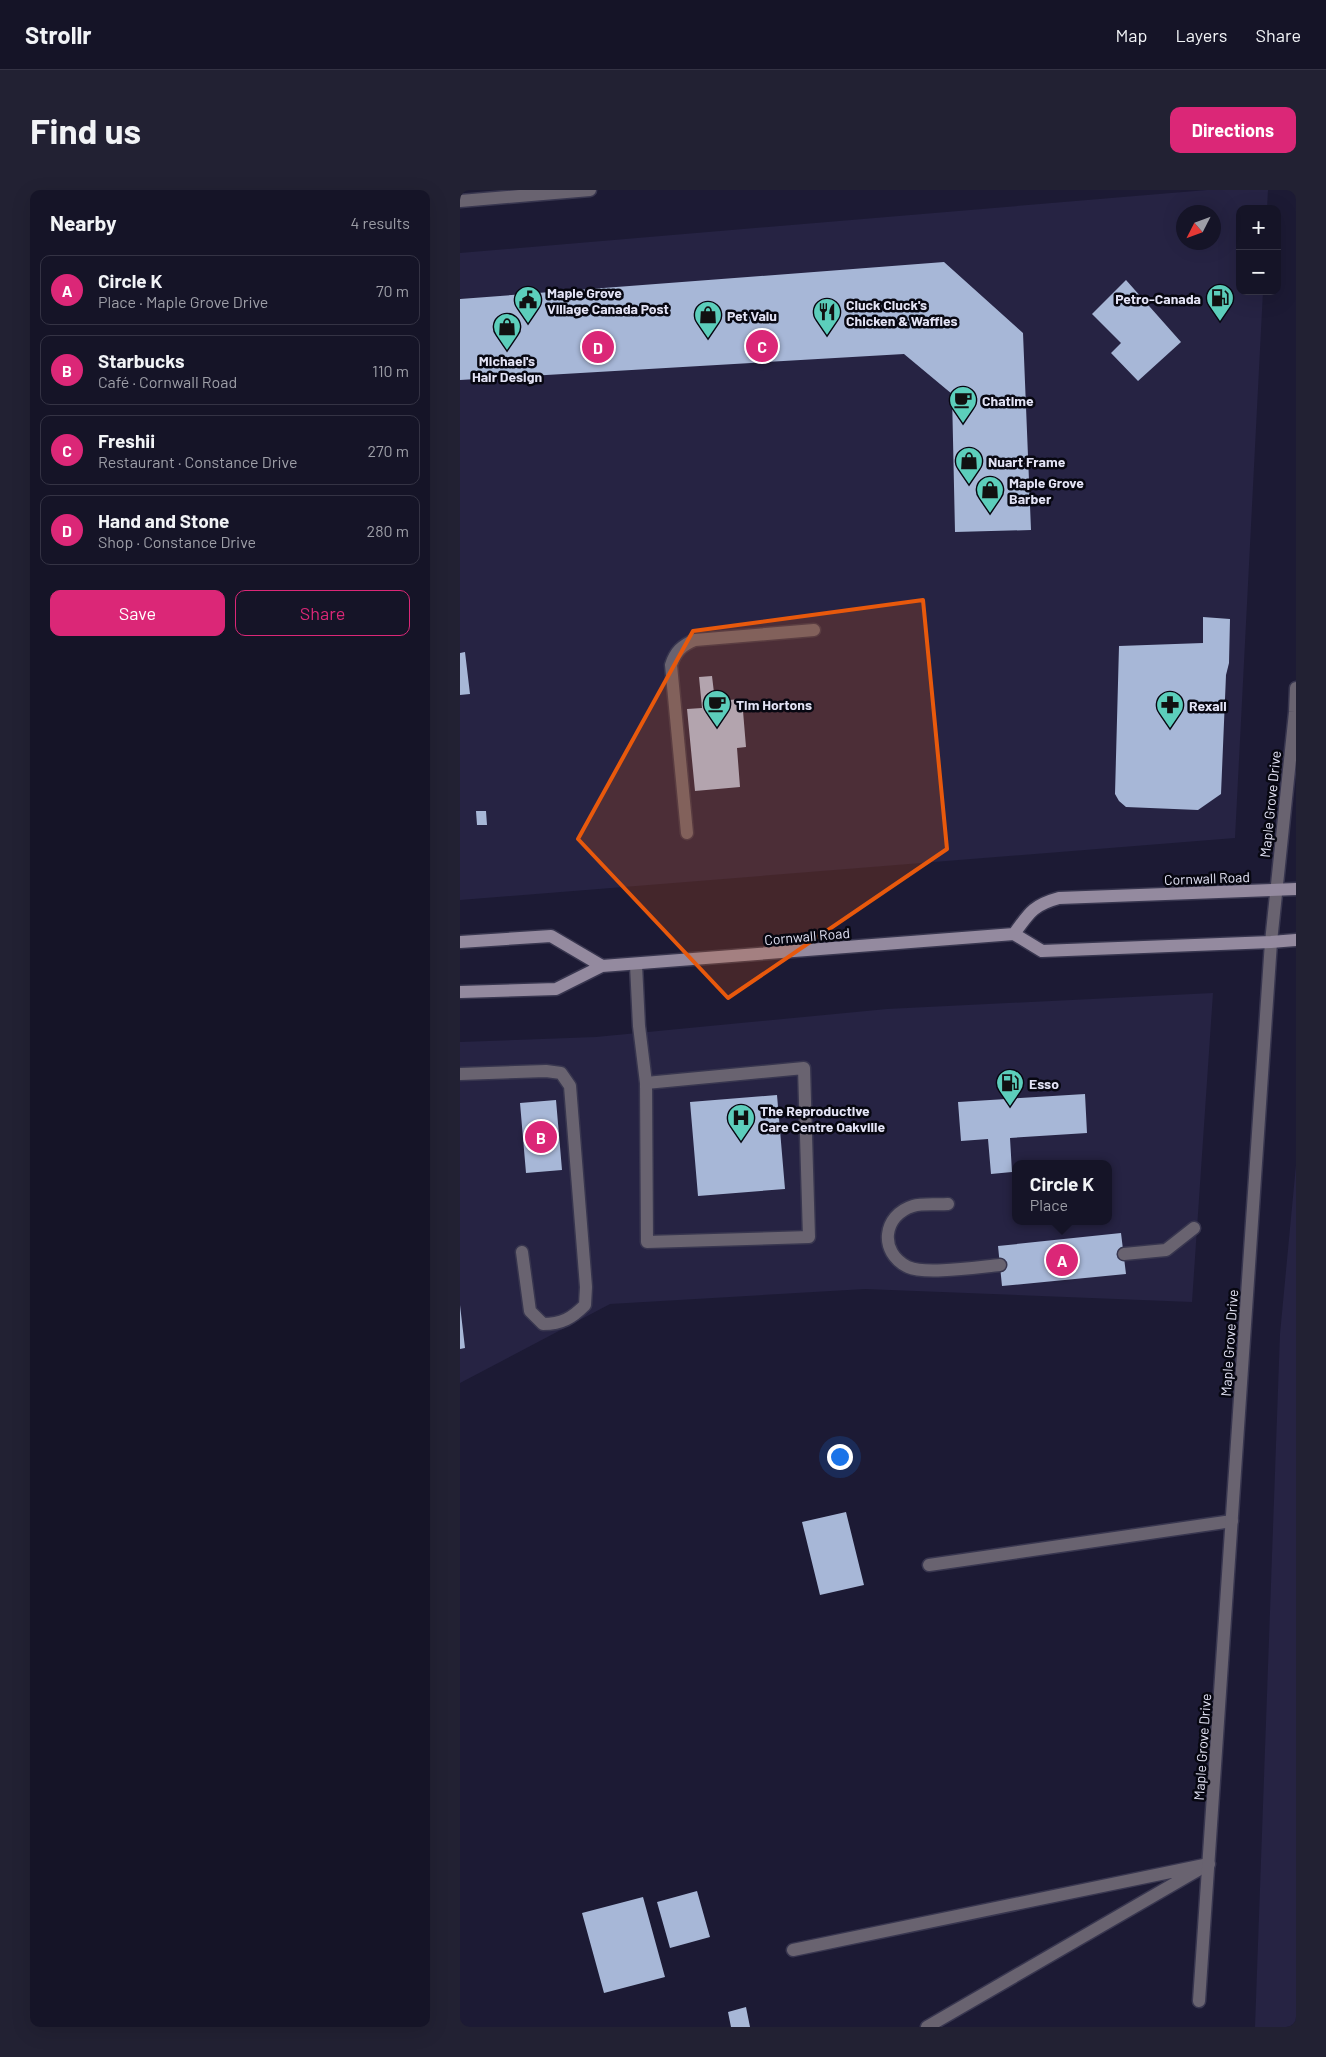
<!DOCTYPE html>
<html lang="en">
<head>
<meta charset="utf-8">
<style>
  :root { --surface:#151427; --page:#222133; --text:#f1f3f6; --muted:#9d9ea7; --line:#343344; --accent:#db2777 }
  body { margin:0; font-family:Barlow,sans-serif; background:var(--page); color:var(--text) }
  .controls { position:absolute; right:15px; top:15px; display:grid; overflow:hidden; border-radius:10px; box-shadow:0 5px 20px #0002 }
  .controls button { width:45px; height:45px; display:grid; place-items:center; padding:0; border:0; border-bottom:1px solid var(--line); background:var(--surface); color:var(--text); font:25px sans-serif }
  .compass { position:absolute; left:716px; top:15px; width:45px; height:45px; border-radius:50%; background:var(--surface); box-shadow:0 5px 20px #0002; rotate:228deg }
  .you { position:absolute; left:379px; top:1266px; width:18px; height:18px; margin:-12px; border:4px solid #fff; border-radius:50%; background:#1a73e8; box-shadow:0 0 0 8px #1a73e833 }
  .badge { display:grid; place-items:center; width:32px; height:32px; border-radius:50%; background:var(--accent); color:#fff; font-size:16px; font-weight:700 }
  .pin { position:absolute; translate:-50% -50%; border:2px solid #fff; box-shadow:0 1px 5px #0006 }
  .popup { position:absolute; left:552px; top:970px; width:100px; height:65px; box-sizing:border-box; display:grid; place-content:center; border-radius:10px; background:var(--surface); filter:drop-shadow(0 1px 4px #0005); font-size:16px; white-space:nowrap; color:var(--muted) }
  .popup b { font-size:19px; color:var(--text) }
  .popup::after { content:''; position:absolute; left:50%; top:100%; margin-left:-10px; border:10px solid transparent; border-top-color:var(--surface) }
  .list { margin:0; padding:0; list-style:none }
  h2 { display:flex; justify-content:space-between; align-items:center; height:65px; margin:0; padding:0 20px; font-size:21px }
  h2 small { font-size:16px; font-weight:400; color:var(--muted) }
  .list li { display:grid; grid-template-columns:32px 1fr auto; gap:15px; align-items:center; box-sizing:border-box; height:70px; margin:0 10px 10px; padding:0 10px; border:1px solid var(--line); border-radius:10px }
  .list b { display:block; font-size:19px; white-space:nowrap }
  .list p { margin:0; font-size:16px; white-space:nowrap; color:var(--muted) }
  .list em { font-size:16px; font-style:normal; color:var(--muted) }
  .actions { display:flex; gap:10px; padding:15px 20px }
  .actions a { flex:1; padding:11px 0; border:1px solid var(--accent); border-radius:10px; text-align:center; font-size:18px; color:var(--accent) }
  .actions .main { background:var(--accent); color:#fff }
  .map { position:relative; flex:none; width:836px; height:1837px; overflow:hidden; border-radius:10px }
  header { display:flex; align-items:center; gap:30px; box-sizing:border-box; height:70px; padding:0 25px; background:var(--surface); border-bottom:1px solid var(--line) }
  header strong { font-size:24px }
  nav { display:flex; gap:28px; margin-inline-start:auto; font-size:18px }
  .intro { display:flex; align-items:center; justify-content:space-between; box-sizing:border-box; height:120px; padding:0 30px }
  h1 { margin:0; font-size:35px }
  .button { padding:12px 22px; border-radius:10px; background:var(--accent); color:#fff; font-size:18px; font-weight:700 }
  main { display:flex; gap:30px; padding:0 30px }
  aside { flex:1; background:var(--surface); border-radius:10px; box-shadow:0 5px 20px #0002 }
  .map>svg:first-child { display:block }
</style>
</head>
<body>
<header>
<strong>Strollr</strong>
<nav><a>Map</a><a>Layers</a><a>Share</a></nav>
</header>
<div class="intro"><h1>Find us</h1><a class="button">Directions</a></div>
<main>
<aside>
<h2>Nearby<small>4 results</small></h2>
<ul class="list">
<li><span class="badge">A</span><div><b>Circle K</b><p>Place · Maple Grove Drive</p></div><em>70 m</em></li>
<li><span class="badge">B</span><div><b>Starbucks</b><p>Café · Cornwall Road</p></div><em>110 m</em></li>
<li><span class="badge">C</span><div><b>Freshii</b><p>Restaurant · Constance Drive</p></div><em>270 m</em></li>
<li><span class="badge">D</span><div><b>Hand and Stone</b><p>Shop · Constance Drive</p></div><em>280 m</em></li>
</ul>
<div class="actions"><a class="main">Save</a><a>Share</a></div>
</aside>
<div class="map">
<svg width="836" height="1837" viewBox="0 0 836 1837">
  <rect width="100%" height="100%" fill="#1c1a34"/>
  <path fill="#262343" fill-rule="evenodd" d="M 747,0 L 808,0 L 807,19 L 780,19 L 780,101 L 803,101 L 775,648 L 0,710 L 0,63 ZM 724,22 L 754,22 L 754,52 L 724,52 Z
    M 753,803 L 732,1112 L 405,1099 L 150,1114 L 0,1193 L 0,852 L 136,847 L 427,819 ZM 556,974 L 648,974 L 648,1031 L 556,1031 Z
    M 836,975 L 836,1837 L 795,1837 L 820,1144 Z"/>
  <path fill="#a7b7d7" d="M 484,72 L 563,143 L 571,340 L 495,342 L 492,204 L 444,164 L 0,190 L 0,109 Z
    M 666,90 L 721,152 L 678,191 L 651,163 L 661,153 L 632,124 Z
    M 743,427 L 770,429 L 769,473 L 766,485 L 761,604 L 738,620 L 666,617 L 659,611 L 655,604 L 659,456 L 743,453 Z
    M 5,462 L 10,504 L 0,505 L 0,463 Z
    M 252,486 L 255,511 L 282,509 L 286,557 L 277,558 L 280,597 L 235,601 L 227,519 L 242,518 L 239,487 Z
    M 16,621 L 26,621 L 27,635 L 17,635 Z
    M 625,904 L 627,943 L 550,948 L 552,982 L 531,984 L 528,949 L 501,951 L 498,912 Z
    M 317,905 L 325,999 L 238,1006 L 230,912 Z
    M 96,910 L 102,980 L 66,983 L 60,913 Z
    M 661,1043 L 666,1084 L 542,1096 L 538,1056 Z
    M 0,1115 L 5,1158 L 0,1159 Z
    M 386,1322 L 404,1395 L 360,1405 L 342,1332 Z
    M 237,1701 L 250,1747 L 210,1758 L 197,1712 Z
    M 183,1707 L 205,1787 L 144,1803 L 122,1723 Z
    M 286,1817 L 290,1837 L 271,1837 L 268,1822 Z"/>
  <g fill="none" stroke-linecap="round" stroke-linejoin="round">
    <defs>
      <path id="service" d="M 227,643 L 211,475 C 215,462 222,455 235,450 L 354,440
        M 176,775 L 179,836 L 186,893 L 187,1052 L 349,1047 L 344,878 L 186,893
        M 0,884 L 86,881 L 101,883 L 110,896 L 126,1097 L 125,1115 C 112,1128 102,1134 83,1134 L 70,1121 L 62,1062
        M 488,1014 C 477,1015 463,1013 453,1016 C 423,1025 418,1062 448,1077 C 465,1085 518,1077 540,1075
        M 664,1064 L 706,1060 L 734,1038
        M 469,1375 L 772,1331
        M 333,1760 L 749,1674
        M 467,1837 L 738,1680"/>
      <path id="minor" d="M 0,11 L 130,0
        M 739,1811 L 811,752"/>
      <path id="tertiary" d="M 811,752 L 835,522 L 836,498"/>
      <path id="secondary" d="M 554,744 C 569,723 573,715 599,708 L 836,699
        M 0,752 L 91,746 L 142,776
        M 0,802 L 96,799 L 142,776 L 554,744 L 582,761 L 811,752 L 836,750"/>
    </defs>
    <use href="#service" stroke="#38364f" stroke-width="15"/>
    <use href="#minor" stroke="#38364f" stroke-width="15"/>
    <use href="#tertiary" stroke="#38364f" stroke-width="15"/>
    <use href="#secondary" stroke="#38364f" stroke-width="15"/>
    <use href="#service" stroke="#696370" stroke-width="12"/>
    <use href="#minor" stroke="#696370" stroke-width="12"/>
    <use href="#tertiary" stroke="#696370" stroke-width="12"/>
    <use href="#secondary" stroke="#948a9f" stroke-width="12"/>
  </g>
  <path fill="#e8590c" fill-opacity="0.2" stroke="#e8590c" stroke-width="4" stroke-linejoin="round" d="M 463,410 L 487,659 L 268,808 L 118,649 L 233,441 Z"/>
  <defs>
    <symbol id="fuel-pin" viewBox="-11 -11 22 30"><path d="M0 17L-7.5 6A9.5 9.5 0 1 1 7.5 6Z" fill="#5ccebb" stroke="#070711"/><path d="M-5.5-6h7V0h2V4h1.3V-2.5L3-4.5l.8-.8L6-3V5H2.5V1h-1V6h-7ZM-4.2-4.7v3.2H.2V-4.7Z" fill="#111"/></symbol>
    <symbol id="civic-pin" viewBox="-11 -11 22 30"><path d="M0 17L-7.5 6A9.5 9.5 0 1 1 7.5 6Z" fill="#5ccebb" stroke="#070711"/><path d="M-.6-6.5H3V-4.5H.6V-3L4-1V1h2V6H-6V1h2V-1L-.6-3ZM-1.2 2.5V6h2.4V2.5Z" fill="#111"/></symbol>
    <symbol id="restaurant-pin" viewBox="-11 -11 22 30"><path d="M0 17L-7.5 6A9.5 9.5 0 1 1 7.5 6Z" fill="#5ccebb" stroke="#070711"/><path d="M-5-6h1v4h1v-4h1v4h1v-4h1v5L-1.5 .5V6h-2V.5L-5-1ZM5-6V6H3V1.5H1.5Q1.5-4 5-6Z" fill="#111"/></symbol>
    <symbol id="shop-pin" viewBox="-11 -11 22 30"><path d="M0 17L-7.5 6A9.5 9.5 0 1 1 7.5 6Z" fill="#5ccebb" stroke="#070711"/><path d="M-5-2.5h2.3a2.7 3.5 0 0 1 5.4 0H5L5.5 6h-11ZM-1.5-2.5h3a1.5 2.3 0 0 0-3 0Z" fill="#111"/></symbol>
    <symbol id="cafe-pin" viewBox="-11 -11 22 30"><path d="M0 17L-7.5 6A9.5 9.5 0 1 1 7.5 6Z" fill="#5ccebb" stroke="#070711"/><path d="M-5.5-4.5H6V0H3Q3 3.5 0 3.5H-2.5Q-5.5 3.5-5.5 0ZM3-3.2v2h1.7v-2ZM-6 4.5H4V6H-6Z" fill="#111"/></symbol>
    <symbol id="pharmacy-pin" viewBox="-11 -11 22 30"><path d="M0 17L-7.5 6A9.5 9.5 0 1 1 7.5 6Z" fill="#5ccebb" stroke="#070711"/><path d="M-2-6h4v4h4v4h-4v4h-4v-4h-4v-4h4Z" fill="#111"/></symbol>
    <symbol id="hospital-pin" viewBox="-11 -11 22 30"><path d="M0 17L-7.5 6A9.5 9.5 0 1 1 7.5 6Z" fill="#5ccebb" stroke="#070711"/><path d="M-5-5h3v3.5h4V-5h3V5h-3V1.5h-4V5h-3Z" fill="#111"/></symbol>
  </defs>
  <g fill-rule="evenodd">
    <use href="#fuel-pin" x="744" y="92" width="32" height="43"/>
    <use href="#civic-pin" x="52" y="94" width="32" height="43"/>
    <use href="#restaurant-pin" x="351" y="106" width="32" height="43"/>
    <use href="#shop-pin" x="232" y="109" width="32" height="43"/>
    <use href="#shop-pin" x="31" y="121" width="32" height="43"/>
    <use href="#cafe-pin" x="487" y="194" width="32" height="43"/>
    <use href="#shop-pin" x="493" y="255" width="32" height="43"/>
    <use href="#shop-pin" x="514" y="284" width="32" height="43"/>
    <use href="#cafe-pin" x="241" y="498" width="32" height="43"/>
    <use href="#pharmacy-pin" x="694" y="499" width="32" height="43"/>
    <use href="#fuel-pin" x="534" y="877" width="32" height="43"/>
    <use href="#hospital-pin" x="265" y="912" width="32" height="43"/>
  </g>
  <g text-anchor="middle" dominant-baseline="central" stroke-width="5" stroke-linejoin="round" paint-order="stroke">
    <g font-size="14" font-weight="bold" fill="#e3e3f5" stroke="#070711" text-anchor="start">
      <text x="87" y="102">Maple Grove<tspan x="87" dy="16">Village Canada Post</tspan></text>
      <text x="741" y="108" text-anchor="end">Petro-Canada</text>
      <text x="386" y="114">Cluck Cluck's<tspan x="386" dy="16">Chicken &amp; Waffles</tspan></text>
      <text x="267" y="125">Pet Valu</text>
      <text x="47" y="170" text-anchor="middle">Michael's<tspan x="47" dy="16">Hair Design</tspan></text>
      <text x="522" y="210">Chatime</text>
      <text x="528" y="271">Nuart Frame</text>
      <text x="549" y="292">Maple Grove<tspan x="549" dy="16">Barber</tspan></text>
      <text x="276" y="514">Tim Hortons</text>
      <text x="729" y="515">Rexall</text>
      <text x="569" y="893">Esso</text>
      <text x="300" y="920">The Reproductive<tspan x="300" dy="16">Care Centre Oakville</tspan></text>
    </g>
    <g font-size="14" fill="#e3e3f5" stroke="#070711">
      <text transform="translate(810 614) rotate(-84)">Maple Grove Drive</text>
      <text transform="translate(747 688) rotate(-2)">Cornwall Road</text>
      <text transform="translate(347 746) rotate(-5)">Cornwall Road</text>
      <text transform="translate(769 1153) rotate(-86)">Maple Grove Drive</text>
      <text transform="translate(742 1557) rotate(-86)">Maple Grove Drive</text>
    </g>
  </g>
</svg>
<div class="controls">
<button>+</button>
<button>−</button>
</div>
<svg class="compass" viewBox="-18 -18 36 36"><path d="M0-13l5 13h-10z" fill="#e53935"/><path d="M0 13l5-13h-10z" fill="#9d9ea7"/></svg>
<div class="you"></div>
<div class="pin badge" style="left:602px;top:1070px">A</div>
<div class="popup"><b>Circle K</b>Place</div>
<div class="pin badge" style="left:81px;top:947px">B</div>
<div class="pin badge" style="left:302px;top:156px">C</div>
<div class="pin badge" style="left:138px;top:157px">D</div>
</div>
</main>
</body>
</html>
